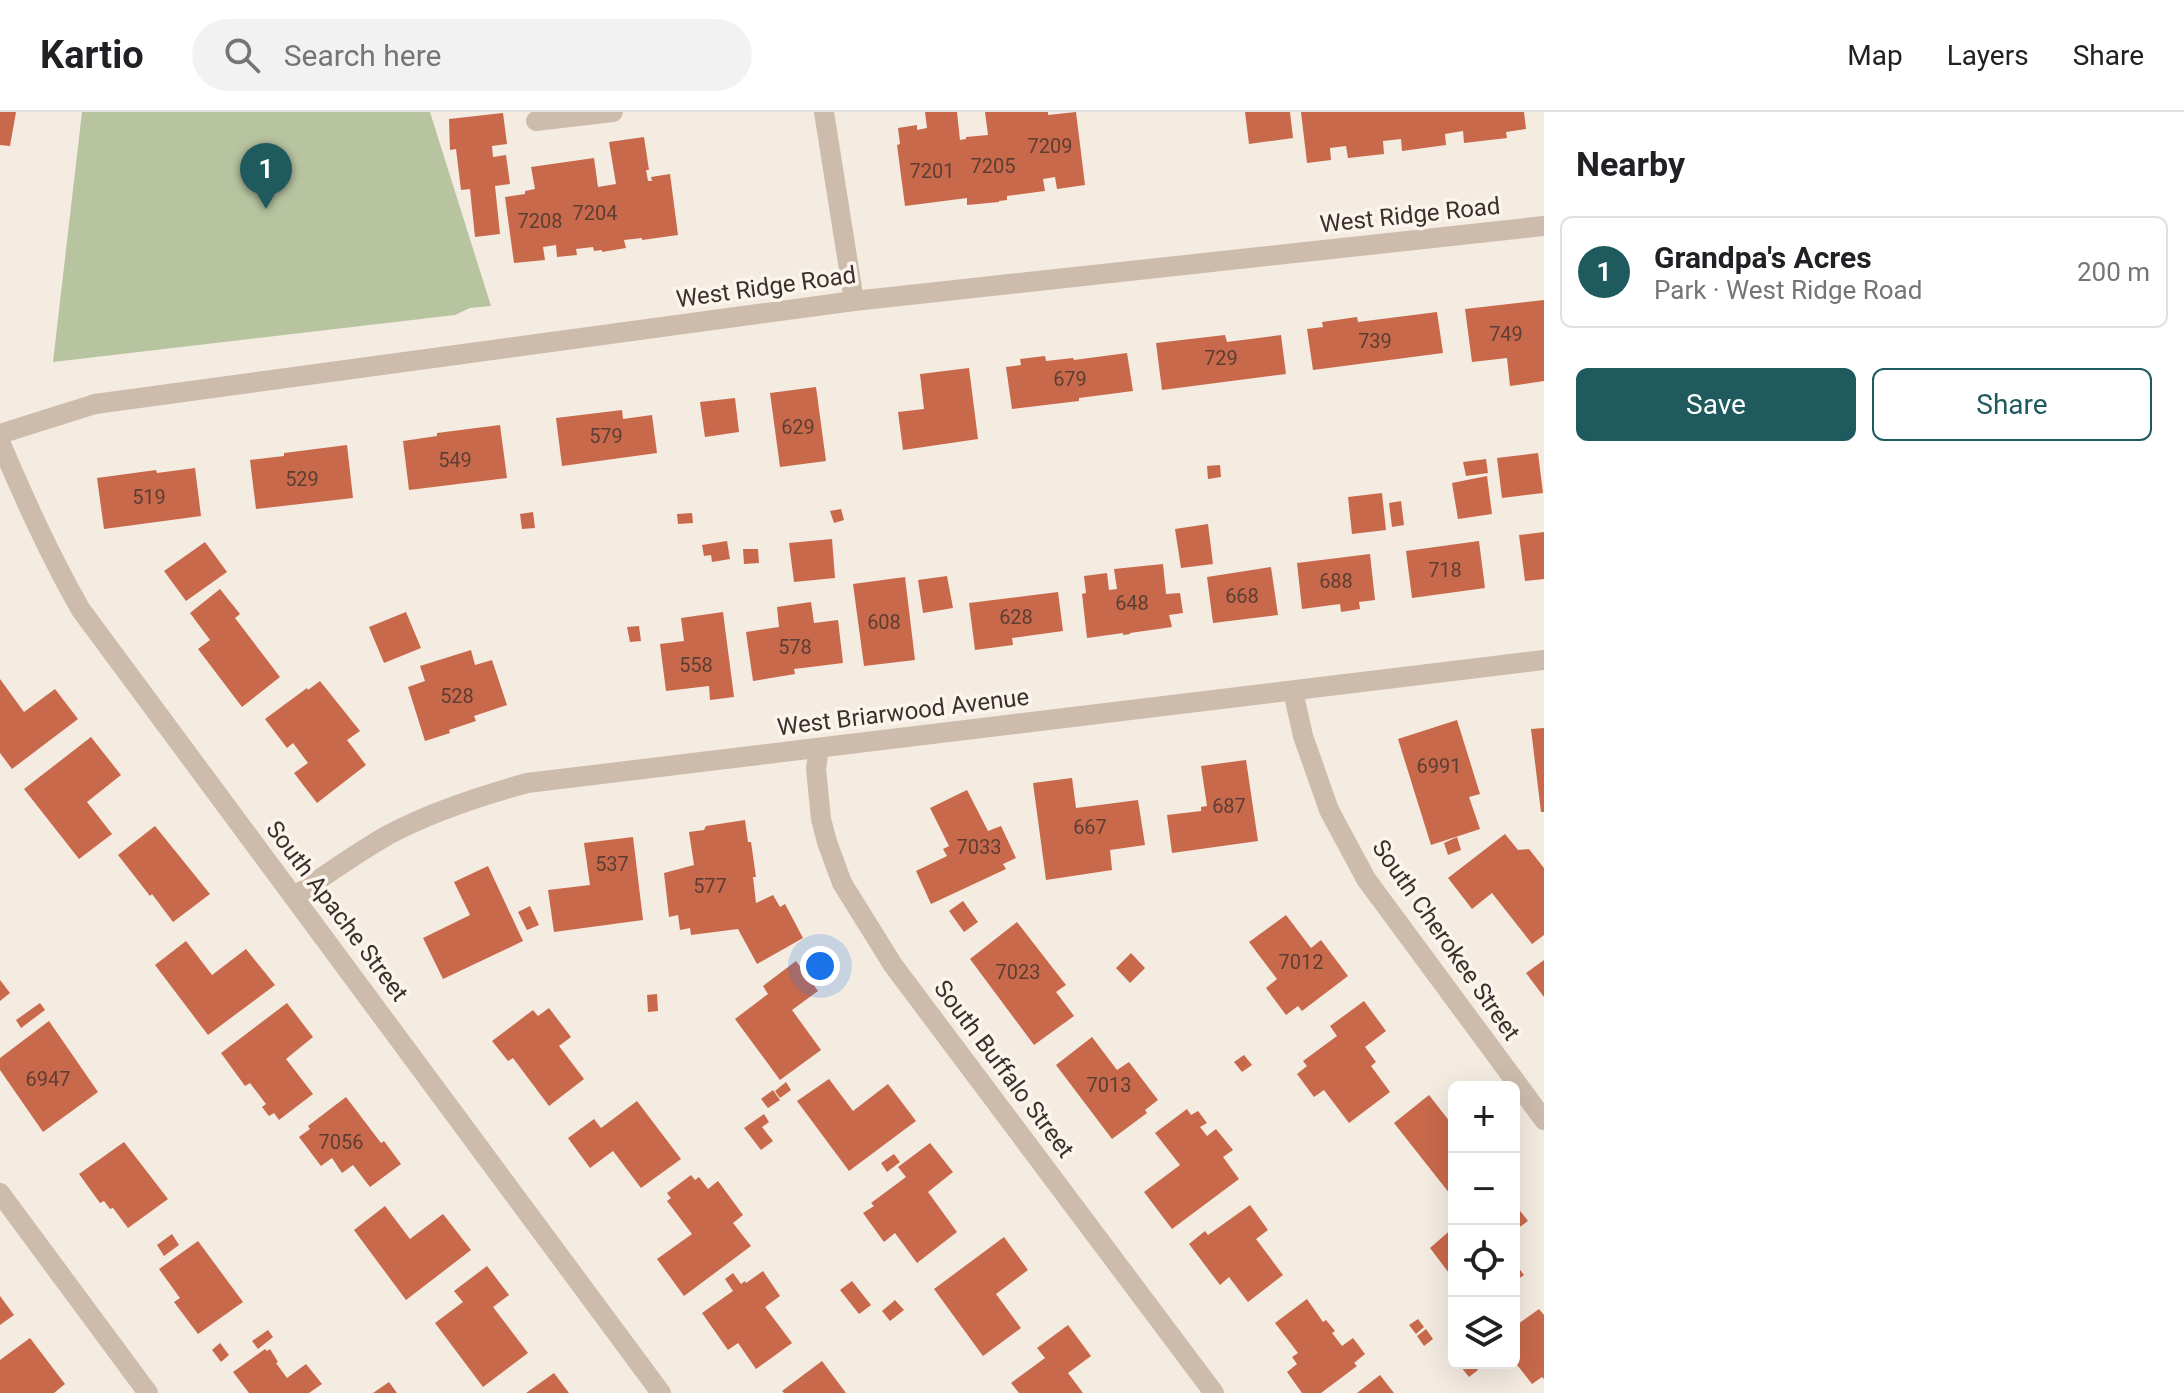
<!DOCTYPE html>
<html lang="en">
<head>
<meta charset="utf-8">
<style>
  :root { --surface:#fff; --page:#f2f2f2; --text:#202124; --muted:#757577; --line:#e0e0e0; --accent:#1f5a5e }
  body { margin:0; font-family:Roboto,sans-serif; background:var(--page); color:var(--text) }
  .controls { position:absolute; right:24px; bottom:24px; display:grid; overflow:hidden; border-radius:12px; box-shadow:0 8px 32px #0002 }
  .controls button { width:72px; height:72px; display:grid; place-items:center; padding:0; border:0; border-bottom:2px solid var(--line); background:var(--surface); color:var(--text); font:40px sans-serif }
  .you { position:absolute; left:820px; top:854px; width:28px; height:28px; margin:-20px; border:6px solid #fff; border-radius:50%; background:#1a73e8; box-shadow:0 0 0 12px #1a73e833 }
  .badge { display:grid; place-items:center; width:52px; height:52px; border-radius:50%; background:var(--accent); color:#fff; font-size:26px; font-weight:700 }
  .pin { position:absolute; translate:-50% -66px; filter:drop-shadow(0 2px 4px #0008) }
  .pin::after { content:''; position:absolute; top:42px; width:28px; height:24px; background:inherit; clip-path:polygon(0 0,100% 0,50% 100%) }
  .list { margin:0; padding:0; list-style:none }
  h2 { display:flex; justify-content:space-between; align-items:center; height:104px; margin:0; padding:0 32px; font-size:34px }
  h2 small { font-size:26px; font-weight:400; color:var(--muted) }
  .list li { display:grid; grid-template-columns:52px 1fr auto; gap:24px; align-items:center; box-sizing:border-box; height:112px; margin:0 16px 16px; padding:0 16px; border:2px solid var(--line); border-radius:12px }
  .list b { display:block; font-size:30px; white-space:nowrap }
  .list p { margin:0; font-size:26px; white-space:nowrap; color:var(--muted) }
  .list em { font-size:26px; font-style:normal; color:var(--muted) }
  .actions { display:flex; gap:16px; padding:24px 32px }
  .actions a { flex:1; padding:18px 0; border:2px solid var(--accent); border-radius:12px; text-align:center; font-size:28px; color:var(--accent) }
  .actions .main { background:var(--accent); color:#fff }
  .icon { flex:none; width:44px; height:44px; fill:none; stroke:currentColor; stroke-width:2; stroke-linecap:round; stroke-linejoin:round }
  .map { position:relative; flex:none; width:1544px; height:1281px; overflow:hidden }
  header { display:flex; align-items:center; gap:48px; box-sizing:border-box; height:112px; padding:0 40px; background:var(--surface); border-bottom:2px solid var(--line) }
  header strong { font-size:38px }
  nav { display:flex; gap:44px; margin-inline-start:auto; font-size:28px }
  .search { width:560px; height:72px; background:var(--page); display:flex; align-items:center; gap:20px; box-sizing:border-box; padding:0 28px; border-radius:44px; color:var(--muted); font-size:30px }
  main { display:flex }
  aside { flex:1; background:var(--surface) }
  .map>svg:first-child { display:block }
</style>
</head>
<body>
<header>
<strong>Kartio</strong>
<div class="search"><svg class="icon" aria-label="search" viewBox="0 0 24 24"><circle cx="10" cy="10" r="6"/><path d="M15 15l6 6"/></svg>Search here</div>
<nav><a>Map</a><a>Layers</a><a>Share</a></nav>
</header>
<main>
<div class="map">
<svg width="1544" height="1281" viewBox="0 0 1544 1281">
  <rect width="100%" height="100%" fill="#f4ebe1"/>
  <path fill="#b8c4a0" d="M 82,0 L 430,0 L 491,194 L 470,196 L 455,203 L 53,250 Z"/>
  <path fill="#c8694b" d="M 0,0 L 16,0 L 10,34 L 0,33 Z
    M 925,0 L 957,0 L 960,28 L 966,27 L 966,25 L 988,23 L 985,0 L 1048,0 L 1048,3 L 1076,0 L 1085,73 L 1057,77 L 1055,65 L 1043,67 L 1045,79 L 1007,84 L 1007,88 L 999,89 L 999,90 L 967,93 L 967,86 L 905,94 L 897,33 L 900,32 L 898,16 L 917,13 L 917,18 L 927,16 Z
    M 1245,0 L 1290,0 L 1293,26 L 1249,32 Z
    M 1301,0 L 1524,0 L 1526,17 L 1506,20 L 1507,26 L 1464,31 L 1463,19 L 1445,22 L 1446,33 L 1402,39 L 1401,27 L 1383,29 L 1384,42 L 1348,46 L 1346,34 L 1330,36 L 1331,48 L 1307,51 Z
    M 503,1 L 507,32 L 492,34 L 493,45 L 506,43 L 510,72 L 495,74 L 500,122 L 475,125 L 470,77 L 461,78 L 456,37 L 450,38 L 449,7 Z
    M 644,25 L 649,58 L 646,58 L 648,69 L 652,69 L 651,65 L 670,62 L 678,123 L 642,128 L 642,126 L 624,128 L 626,136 L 602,140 L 602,138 L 594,139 L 593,135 L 576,137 L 577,143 L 557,145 L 556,133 L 543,135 L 545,148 L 514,151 L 505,85 L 525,82 L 525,79 L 535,77 L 531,55 L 594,46 L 598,75 L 616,72 L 609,30 Z
    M 1544,188 L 1544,269 L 1510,274 L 1507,246 L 1472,250 L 1465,197 Z
    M 1437,200 L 1443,241 L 1313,258 L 1307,217 L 1323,215 L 1322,210 L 1357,205 L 1358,210 Z
    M 1225,223 L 1227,230 L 1281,223 L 1286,262 L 1162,278 L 1156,231 Z
    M 1127,241 L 1133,279 L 1079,286 L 1079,289 L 1012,297 L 1006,255 L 1021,253 L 1020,247 L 1045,244 L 1046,249 L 1073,246 L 1074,248 Z
    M 969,256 L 978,327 L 903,338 L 898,300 L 924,297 L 920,262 Z
    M 816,275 L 826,349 L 780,355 L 770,281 Z
    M 735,286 L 739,320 L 705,325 L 700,290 Z
    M 622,298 L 623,307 L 652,303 L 657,341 L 562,354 L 556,306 Z
    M 500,313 L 507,366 L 409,378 L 403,329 L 437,324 L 437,321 Z
    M 347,333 L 353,386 L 256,397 L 250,348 L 284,344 L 284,341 Z
    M 1538,341 L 1543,381 L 1502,386 L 1497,346 Z
    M 1486,347 L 1488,361 L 1466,364 L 1463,350 Z
    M 1220,353 L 1221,365 L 1208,367 L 1207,354 Z
    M 195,356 L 201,404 L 104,417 L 97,366 L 156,358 L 157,361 Z
    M 1487,364 L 1492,402 L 1458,407 L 1452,371 Z
    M 1382,381 L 1386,418 L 1352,422 L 1348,385 Z
    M 1401,389 L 1404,413 L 1392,415 L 1389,391 Z
    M 841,397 L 844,408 L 834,411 L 830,399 Z
    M 533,400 L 535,416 L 522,417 L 520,402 Z
    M 692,401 L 693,411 L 678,412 L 677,402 Z
    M 1208,412 L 1213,452 L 1181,456 L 1175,417 Z
    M 1544,420 L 1544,467 L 1525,469 L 1519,423 Z
    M 832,427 L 835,466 L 794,470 L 789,431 Z
    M 727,429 L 730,447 L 712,450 L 711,443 L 704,444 L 702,433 Z
    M 1479,429 L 1485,476 L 1412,486 L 1406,439 Z
    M 205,430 L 227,460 L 186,489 L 164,459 Z
    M 743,437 L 758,437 L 759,451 L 744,452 Z
    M 1370,442 L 1375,488 L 1359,490 L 1360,497 L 1341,500 L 1340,492 L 1302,497 L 1297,451 Z
    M 1163,452 L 1166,482 L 1180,481 L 1183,501 L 1169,503 L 1172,515 L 1130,521 L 1130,522 L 1123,523 L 1123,521 L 1087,526 L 1082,482 L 1086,481 L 1084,464 L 1107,461 L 1109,478 L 1117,477 L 1114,457 Z
    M 1271,455 L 1278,503 L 1213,511 L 1207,465 Z
    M 947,464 L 953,496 L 923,501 L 918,468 Z
    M 905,465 L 915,548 L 864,554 L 853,472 Z
    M 220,477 L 240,502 L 235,506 L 280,565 L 242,595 L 198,537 L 210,528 L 190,501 Z
    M 1058,480 L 1063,519 L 1012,526 L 1013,533 L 975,538 L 969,491 Z
    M 811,490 L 814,511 L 838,508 L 843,551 L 794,557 L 795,562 L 753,569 L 746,520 L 779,515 L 777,495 Z
    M 406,500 L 421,536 L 384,551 L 369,515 Z
    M 723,500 L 734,585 L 710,588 L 709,574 L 666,579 L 660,532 L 684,529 L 681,506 Z
    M 639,514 L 641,529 L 630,530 L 627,515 Z
    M 471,538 L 475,553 L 492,548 L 507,593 L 474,604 L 476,609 L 449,618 L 450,621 L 425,629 L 408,575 L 425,569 L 420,554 Z
    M 0,567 L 24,600 L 55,577 L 78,607 L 12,657 L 0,641 Z
    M 320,569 L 360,619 L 347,628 L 366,653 L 317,691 L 294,661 L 308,651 L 293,631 L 287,636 L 265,607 L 307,576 L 308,578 Z
    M 1457,608 L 1480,682 L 1469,685 L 1480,717 L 1431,733 L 1398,627 Z
    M 1544,616 L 1544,700 L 1541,700 L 1531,617 Z
    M 91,625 L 121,663 L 87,690 L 112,722 L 79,747 L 24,677 Z
    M 1246,648 L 1258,729 L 1172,741 L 1167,703 L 1201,699 L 1201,695 L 1207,694 L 1201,654 Z
    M 1072,666 L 1076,696 L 1138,688 L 1145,733 L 1110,738 L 1112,758 L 1046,768 L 1033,671 Z
    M 967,678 L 988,719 L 1001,714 L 1016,746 L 1003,752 L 1006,757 L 931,792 L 916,759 L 947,744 L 943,737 L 949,734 L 930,696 Z
    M 745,708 L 748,730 L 751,730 L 756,765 L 753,765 L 756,791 L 773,783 L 780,795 L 785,792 L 803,826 L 757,852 L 738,817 L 691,823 L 690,816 L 680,818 L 678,803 L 669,805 L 664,761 L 694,753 L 689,720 L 704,718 L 706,714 Z
    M 155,714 L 210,782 L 173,810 L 152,782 L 150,784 L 118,743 Z
    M 1505,722 L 1518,738 L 1529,737 L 1544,756 L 1544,823 L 1532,832 L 1492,781 L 1472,797 L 1448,766 Z
    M 633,725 L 643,808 L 554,820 L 548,778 L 590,773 L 584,731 Z
    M 1457,725 L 1461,738 L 1448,743 L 1444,731 Z
    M 488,754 L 523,829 L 443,867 L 423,826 L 470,803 L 454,770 Z
    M 963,789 L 978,810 L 964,820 L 949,799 Z
    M 530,794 L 539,813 L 527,818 L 518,800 Z
    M 1286,803 L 1311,836 L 1321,828 L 1348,864 L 1302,899 L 1298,894 L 1286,903 L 1266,876 L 1277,867 L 1249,830 Z
    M 1017,810 L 1066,873 L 1056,880 L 1074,904 L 1034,933 L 970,847 Z
    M 186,829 L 212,863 L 246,837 L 275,873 L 208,923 L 155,853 Z
    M 1131,841 L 1145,856 L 1130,871 L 1116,856 Z
    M 1544,848 L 1544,885 L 1526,861 Z
    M 796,849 L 818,879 L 792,898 L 821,938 L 780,968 L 735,907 L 768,882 L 763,874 Z
    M 0,868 L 10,881 L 0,889 Z
    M 657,882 L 658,899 L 648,900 L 647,883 Z
    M 1364,889 L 1386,919 L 1365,935 L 1376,950 L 1371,954 L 1390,980 L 1349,1011 L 1324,978 L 1314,985 L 1297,962 L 1307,954 L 1303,949 L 1337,924 L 1330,914 Z
    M 40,891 L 45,898 L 21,916 L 16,908 Z
    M 287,891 L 313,925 L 286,947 L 313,982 L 279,1008 L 274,1001 L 269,1004 L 262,995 L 266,992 L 250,971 L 245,974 L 221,941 Z
    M 549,896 L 571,925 L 559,934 L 584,967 L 549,994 L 513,946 L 508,949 L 492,929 L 533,898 L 538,904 Z
    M 49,909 L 98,980 L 43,1020 L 0,958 L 0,946 Z
    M 1092,925 L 1117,958 L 1129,950 L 1158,988 L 1145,998 L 1147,1001 L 1112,1027 L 1056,953 Z
    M 1244,943 L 1252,953 L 1242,960 L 1234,950 Z
    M 829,967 L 853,999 L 888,972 L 916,1009 L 849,1059 L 797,989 Z
    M 786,970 L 791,978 L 780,986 L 775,979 Z
    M 773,978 L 780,988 L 768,996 L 761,987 Z
    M 1429,983 L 1454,1015 L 1454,1079 L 1450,1082 L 1394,1011 Z
    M 346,985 L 381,1031 L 384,1029 L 401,1052 L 370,1075 L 353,1053 L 342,1061 L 332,1046 L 321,1054 L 299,1025 L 310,1017 L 308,1014 Z
    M 637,989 L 681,1047 L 641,1076 L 613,1039 L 590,1056 L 568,1026 L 594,1007 L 601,1016 Z
    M 1187,997 L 1191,1003 L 1198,999 L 1207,1011 L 1200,1015 L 1207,1024 L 1216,1017 L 1233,1038 L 1223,1045 L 1239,1067 L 1172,1117 L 1144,1080 L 1180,1053 L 1155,1021 Z
    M 764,1002 L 769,1010 L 762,1015 L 773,1029 L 761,1038 L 744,1016 Z
    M 124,1030 L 168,1087 L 128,1116 L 113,1096 L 110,1097 L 104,1089 L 100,1091 L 79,1062 Z
    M 930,1031 L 953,1060 L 928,1080 L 957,1120 L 917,1151 L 895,1121 L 884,1130 L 863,1101 L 874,1094 L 871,1091 L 906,1065 L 898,1055 Z
    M 894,1042 L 900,1050 L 887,1060 L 881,1051 Z
    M 691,1063 L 695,1068 L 699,1065 L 708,1077 L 718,1069 L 743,1103 L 733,1111 L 751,1134 L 684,1184 L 657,1147 L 692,1122 L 667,1089 L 671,1086 L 667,1081 Z
    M 1514,1091 L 1528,1109 L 1514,1119 Z
    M 1250,1093 L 1268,1118 L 1256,1127 L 1283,1163 L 1248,1190 L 1229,1165 L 1220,1173 L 1189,1132 L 1205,1119 L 1208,1123 Z
    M 385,1094 L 410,1127 L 443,1102 L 471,1138 L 406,1188 L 354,1118 Z
    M 1454,1115 L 1454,1163 L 1452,1165 L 1430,1136 Z
    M 172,1122 L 179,1133 L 164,1144 L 157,1133 Z
    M 1004,1125 L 1028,1158 L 996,1182 L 1021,1216 L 983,1244 L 934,1177 Z
    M 198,1129 L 243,1190 L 198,1222 L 174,1190 L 180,1186 L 159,1157 Z
    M 1514,1150 L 1524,1163 L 1514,1170 Z
    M 487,1154 L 509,1183 L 493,1195 L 528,1241 L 483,1275 L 435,1211 L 463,1190 L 454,1179 Z
    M 763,1159 L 780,1184 L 765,1195 L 792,1231 L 756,1257 L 738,1231 L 728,1238 L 702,1201 L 733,1179 L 725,1167 L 733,1161 L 741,1172 L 745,1169 L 746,1171 Z
    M 852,1169 L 871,1193 L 859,1202 L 840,1178 Z
    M 0,1184 L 14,1203 L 0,1213 Z
    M 1307,1187 L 1323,1210 L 1326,1208 L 1335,1219 L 1332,1221 L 1342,1234 L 1353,1226 L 1365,1242 L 1354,1251 L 1357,1254 L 1321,1281 L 1302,1281 L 1287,1260 L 1297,1252 L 1292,1245 L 1298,1241 L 1275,1211 Z
    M 895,1188 L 904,1198 L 890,1209 L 882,1199 Z
    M 1539,1197 L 1544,1203 L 1544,1267 L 1542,1265 L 1532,1272 L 1514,1249 L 1514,1233 L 1517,1231 L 1514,1228 L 1514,1215 Z
    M 1418,1207 L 1424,1215 L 1416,1222 L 1409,1213 Z
    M 1068,1213 L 1091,1244 L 1068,1261 L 1083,1281 L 1019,1281 L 1011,1271 L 1045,1246 L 1037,1236 Z
    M 1426,1217 L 1433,1227 L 1424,1234 L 1417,1224 Z
    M 268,1218 L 273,1225 L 258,1237 L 252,1229 Z
    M 30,1226 L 65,1272 L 54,1281 L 0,1281 L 0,1248 Z
    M 220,1231 L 229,1243 L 221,1250 L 212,1238 Z
    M 265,1237 L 267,1239 L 270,1237 L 278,1250 L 276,1251 L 287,1266 L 306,1252 L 322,1272 L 309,1281 L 249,1281 L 233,1260 Z
    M 822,1249 L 846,1281 L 784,1281 L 782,1279 Z
    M 1467,1251 L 1473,1251 L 1478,1258 L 1469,1265 L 1461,1255 Z
    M 554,1261 L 569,1281 L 526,1281 Z
    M 1380,1263 L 1394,1281 L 1357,1281 Z
    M 389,1270 L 397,1281 L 373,1281 Z"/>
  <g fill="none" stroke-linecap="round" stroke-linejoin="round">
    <path stroke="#cdbbac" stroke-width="20" d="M 824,0 L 854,189
      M 536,9 L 613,0
      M 0,330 C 25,388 50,444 81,498 L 661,1281
      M 1293,579 L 1303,624 L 1329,698 L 1366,767 L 1544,1008
      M 819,636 L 816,657 L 821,707 L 827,730 L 842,771 L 893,853 L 1214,1281
      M 294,785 C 325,763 355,742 388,723 C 431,700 480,684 527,671 L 1544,548
      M 0,1081 L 148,1281"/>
    <path stroke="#cdbbac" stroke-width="20" d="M 0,322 L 95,292 L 854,189 L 1544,114"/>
  </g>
  <g text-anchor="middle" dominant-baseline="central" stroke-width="7" stroke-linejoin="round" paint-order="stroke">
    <g font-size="20" fill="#5e3e33">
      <text x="1050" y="34">7209</text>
      <text x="993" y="54">7205</text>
      <text x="932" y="59">7201</text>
      <text x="595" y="101">7204</text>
      <text x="540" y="109">7208</text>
      <text x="1506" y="222">749</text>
      <text x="1375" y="229">739</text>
      <text x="1221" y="246">729</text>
      <text x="1070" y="267">679</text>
      <text x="798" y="315">629</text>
      <text x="606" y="324">579</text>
      <text x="455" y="348">549</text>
      <text x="302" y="367">529</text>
      <text x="149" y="385">519</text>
      <text x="1445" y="458">718</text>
      <text x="1336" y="469">688</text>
      <text x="1242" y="484">668</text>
      <text x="1132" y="491">648</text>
      <text x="1016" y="505">628</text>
      <text x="884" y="510">608</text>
      <text x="795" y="535">578</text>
      <text x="696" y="553">558</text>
      <text x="457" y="584">528</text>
      <text x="1439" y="654">6991</text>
      <text x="1229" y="694">687</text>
      <text x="1090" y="715">667</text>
      <text x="979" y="735">7033</text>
      <text x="612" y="752">537</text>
      <text x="710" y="774">577</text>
      <text x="1301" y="850">7012</text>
      <text x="1018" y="860">7023</text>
      <text x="48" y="967">6947</text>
      <text x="1109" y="973">7013</text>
      <text x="341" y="1030">7056</text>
    </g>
    <g font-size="24" fill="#3b302b" stroke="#fbf5ee">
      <text transform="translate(1410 103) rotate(-6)">West Ridge Road</text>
      <text transform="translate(766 175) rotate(-8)">West Ridge Road</text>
      <text transform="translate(903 600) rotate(-7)">West Briarwood Avenue</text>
      <text transform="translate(337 799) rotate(53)">South Apache Street</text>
      <text transform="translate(1446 828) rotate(55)">South Cherokee Street</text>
      <text transform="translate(1004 957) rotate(53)">South Buffalo Street</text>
    </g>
  </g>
</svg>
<div class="controls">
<button>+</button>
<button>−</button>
<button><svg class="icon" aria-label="locate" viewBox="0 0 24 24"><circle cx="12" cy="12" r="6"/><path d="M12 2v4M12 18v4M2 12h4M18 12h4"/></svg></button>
<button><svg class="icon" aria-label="layers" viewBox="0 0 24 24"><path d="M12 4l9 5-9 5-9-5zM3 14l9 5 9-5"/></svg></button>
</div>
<div class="you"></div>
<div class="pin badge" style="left:266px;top:97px">1</div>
</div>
<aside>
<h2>Nearby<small></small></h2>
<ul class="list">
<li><span class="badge">1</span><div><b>Grandpa's Acres</b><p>Park · West Ridge Road</p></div><em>200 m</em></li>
</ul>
<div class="actions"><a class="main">Save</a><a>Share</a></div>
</aside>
</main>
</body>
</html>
